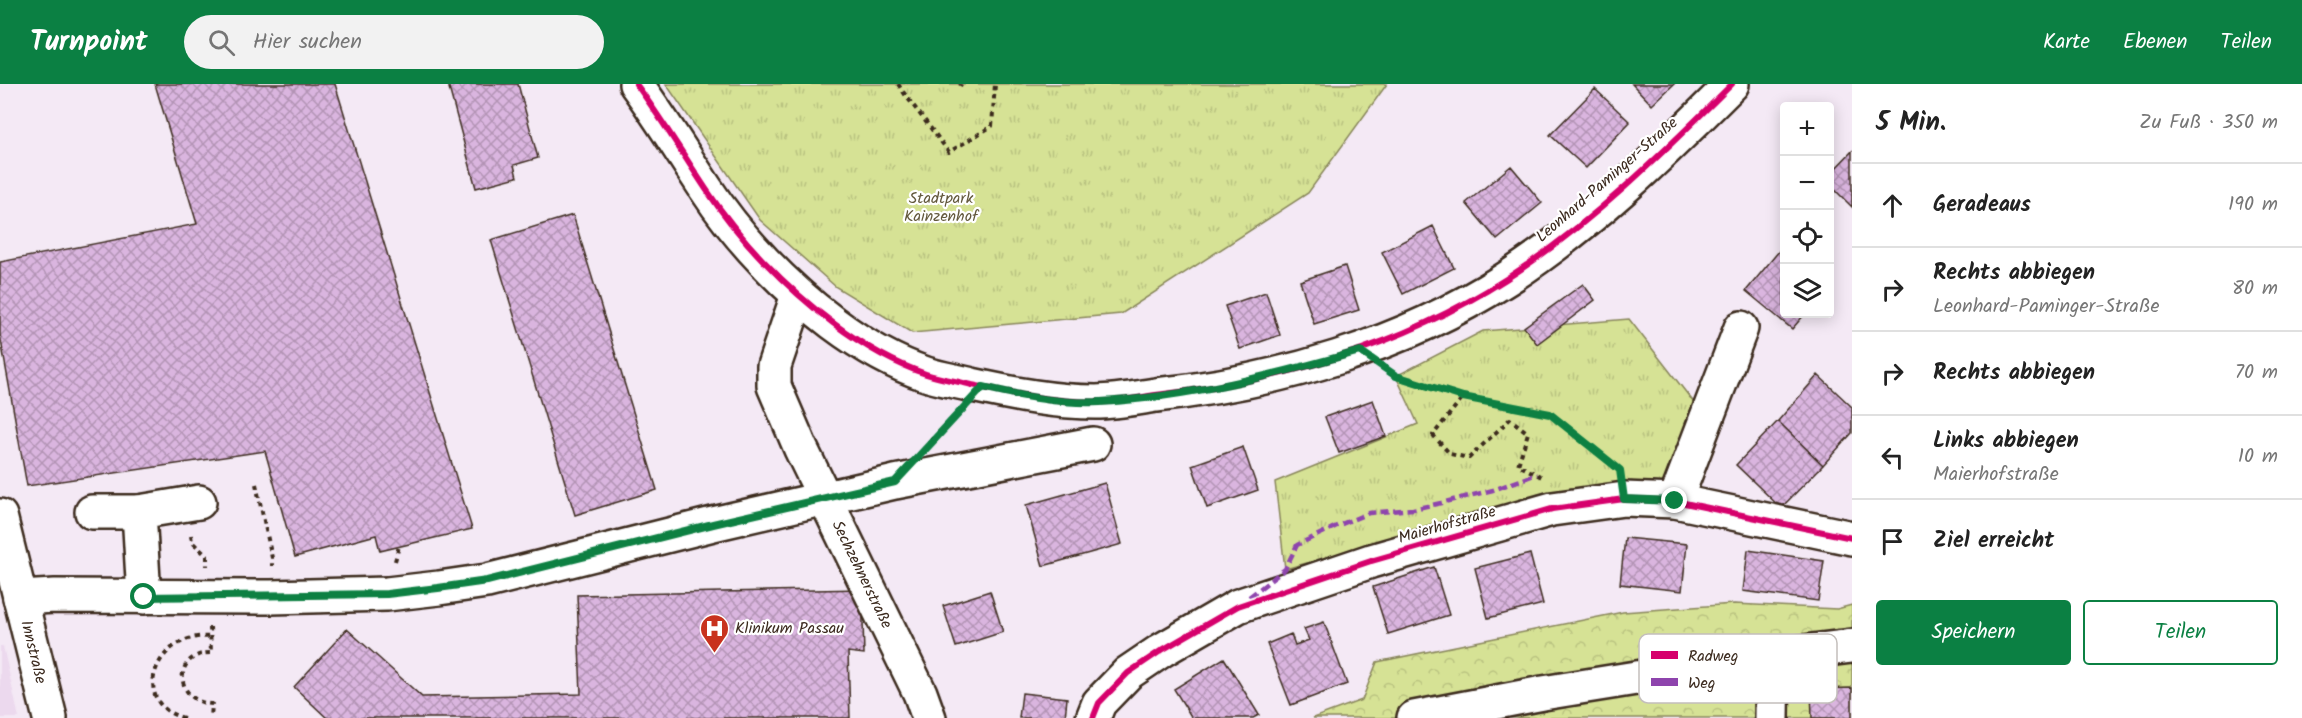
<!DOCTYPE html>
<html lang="de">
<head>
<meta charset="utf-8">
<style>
  :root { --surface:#fff; --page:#f2f2f2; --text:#222; --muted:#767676; --line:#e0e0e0; --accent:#0b8043 }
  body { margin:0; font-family:Kalam,sans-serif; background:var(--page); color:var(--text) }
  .controls { position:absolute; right:18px; top:18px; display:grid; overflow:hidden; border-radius:6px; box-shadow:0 3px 15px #0003 }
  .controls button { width:54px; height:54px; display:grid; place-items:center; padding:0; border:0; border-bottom:2px solid var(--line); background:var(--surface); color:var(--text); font:30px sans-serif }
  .stop { position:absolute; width:18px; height:18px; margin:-14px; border:4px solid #0b8043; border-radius:50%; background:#fff }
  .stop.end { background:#0b8043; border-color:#fff; box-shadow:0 2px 6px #0008 }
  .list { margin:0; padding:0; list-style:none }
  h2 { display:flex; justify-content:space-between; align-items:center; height:78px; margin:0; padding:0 24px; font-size:26px }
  h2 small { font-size:20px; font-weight:400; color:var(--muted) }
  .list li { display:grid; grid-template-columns:39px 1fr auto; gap:18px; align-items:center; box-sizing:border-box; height:84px; padding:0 24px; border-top:2px solid var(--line) }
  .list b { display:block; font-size:22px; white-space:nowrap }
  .list p { margin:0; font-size:20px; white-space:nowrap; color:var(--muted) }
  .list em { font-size:20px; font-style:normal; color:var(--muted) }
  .actions { display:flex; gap:12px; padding:18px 24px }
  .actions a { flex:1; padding:14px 0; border:2px solid var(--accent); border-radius:6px; text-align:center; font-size:21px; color:var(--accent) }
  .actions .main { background:var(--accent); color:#fff }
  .icon { flex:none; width:33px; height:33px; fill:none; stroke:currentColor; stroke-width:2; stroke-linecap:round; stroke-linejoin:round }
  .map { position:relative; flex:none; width:1852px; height:634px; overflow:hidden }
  header { display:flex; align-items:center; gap:36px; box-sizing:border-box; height:84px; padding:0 30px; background:var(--accent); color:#fff }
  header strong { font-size:28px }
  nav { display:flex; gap:33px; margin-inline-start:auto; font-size:21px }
  .search { width:420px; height:54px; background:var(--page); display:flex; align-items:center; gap:15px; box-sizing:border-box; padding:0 21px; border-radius:33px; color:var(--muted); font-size:22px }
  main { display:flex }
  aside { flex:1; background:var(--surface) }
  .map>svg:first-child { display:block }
</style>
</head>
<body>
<header>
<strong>Turnpoint</strong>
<div class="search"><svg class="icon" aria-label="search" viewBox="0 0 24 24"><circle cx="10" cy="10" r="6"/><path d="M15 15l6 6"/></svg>Hier suchen</div>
<nav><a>Karte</a><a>Ebenen</a><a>Teilen</a></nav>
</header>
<main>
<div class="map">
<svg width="1852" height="634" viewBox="0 0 1852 634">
  <defs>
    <pattern id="forest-crowns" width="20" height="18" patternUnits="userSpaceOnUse" patternTransform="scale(1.5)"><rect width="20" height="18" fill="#d6e295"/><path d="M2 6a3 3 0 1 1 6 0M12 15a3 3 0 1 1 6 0" fill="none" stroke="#b9c280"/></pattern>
    <pattern id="park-tufts" width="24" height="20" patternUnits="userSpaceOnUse" patternTransform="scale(1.5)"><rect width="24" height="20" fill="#d6e295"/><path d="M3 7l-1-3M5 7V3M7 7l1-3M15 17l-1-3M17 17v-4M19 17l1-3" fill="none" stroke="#b9c280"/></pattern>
    <pattern id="building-cross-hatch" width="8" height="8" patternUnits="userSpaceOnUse" patternTransform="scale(1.5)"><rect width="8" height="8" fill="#dab5df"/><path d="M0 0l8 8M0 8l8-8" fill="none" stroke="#b293b4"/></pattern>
  </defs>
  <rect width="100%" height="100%" fill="#f4e9f5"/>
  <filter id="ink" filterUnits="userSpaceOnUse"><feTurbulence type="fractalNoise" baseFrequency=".0167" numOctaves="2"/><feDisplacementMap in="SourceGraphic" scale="12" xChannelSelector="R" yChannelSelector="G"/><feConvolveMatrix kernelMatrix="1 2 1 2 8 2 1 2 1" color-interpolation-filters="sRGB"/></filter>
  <g filter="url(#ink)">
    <path fill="#ecd9ee" d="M 0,562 L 3,562 L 19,634 L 0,634 Z"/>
    <path fill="url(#forest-crowns)" stroke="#88865a" stroke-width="1.5" d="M 1734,520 L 1837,525 L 1852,521 L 1852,634 L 1313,634 L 1362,616 L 1377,578 L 1623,528 Z"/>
    <path fill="url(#park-tufts)" stroke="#88865a" stroke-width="1.5" d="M 666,0 L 1387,0 L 1308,109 L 1121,230 L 912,249 L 836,203 L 760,136 Z
      M 1629,235 L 1695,320 L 1667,406 L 1549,412 L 1285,485 L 1275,398 L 1418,340 L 1396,292 L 1483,247 Z"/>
    <path fill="url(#building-cross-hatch)" stroke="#3b2a1e" stroke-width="1.5" d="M 155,0 L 335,0 L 472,445 L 380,467 L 376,451 L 295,473 L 265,367 L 27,402 L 0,251 L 0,178 L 197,140 Z
      M 448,0 L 518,0 L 538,74 L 514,81 L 517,93 L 476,104 Z
      M 1632,0 L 1674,0 L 1652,21 Z
      M 1595,5 L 1630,38 L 1586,84 L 1550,51 Z
      M 1852,67 L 1852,123 L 1830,101 L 1830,90 Z
      M 1511,82 L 1542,119 L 1497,156 L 1466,119 Z
      M 573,131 L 657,406 L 575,431 L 491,156 Z
      M 1433,142 L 1454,184 L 1403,210 L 1382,168 Z
      M 1784,161 L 1784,230 L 1805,230 L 1792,245 L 1746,207 Z
      M 1345,182 L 1359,226 L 1314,240 L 1300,197 Z
      M 1583,200 L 1595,216 L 1537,260 L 1524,243 Z
      M 1266,208 L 1280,251 L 1240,265 L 1225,222 Z
      M 1818,291 L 1852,323 L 1852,349 L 1823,381 L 1778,337 Z
      M 1373,316 L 1386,352 L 1339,369 L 1325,333 Z
      M 1778,337 L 1823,381 L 1781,424 L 1736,381 Z
      M 1243,363 L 1258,406 L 1207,424 L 1192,381 Z
      M 1105,399 L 1122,460 L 1043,482 L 1026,421 Z
      M 1625,454 L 1687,460 L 1682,507 L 1620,500 Z
      M 1748,466 L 1824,477 L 1818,517 L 1743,507 Z
      M 1530,470 L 1543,520 L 1488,534 L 1475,484 Z
      M 1434,483 L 1449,531 L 1388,550 L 1373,503 Z
      M 862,505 L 864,570 L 848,568 L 850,634 L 327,634 L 294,603 L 347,545 L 422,613 L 581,610 L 577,511 Z
      M 990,507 L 1003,548 L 956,563 L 943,522 Z
      M 1324,538 L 1347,600 L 1291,621 L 1267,560 L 1291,550 L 1295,561 L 1309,556 L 1304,545 Z
      M 1224,574 L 1259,631 L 1253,634 L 1192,634 L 1174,605 Z
      M 1852,604 L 1852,634 L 1812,634 L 1811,605 Z
      M 1022,609 L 1067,614 L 1065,634 L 1019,634 Z"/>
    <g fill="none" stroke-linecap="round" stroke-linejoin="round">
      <defs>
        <g id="minor">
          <path d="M 636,0 C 661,34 682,69 706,105 C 739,155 785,203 833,239 C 861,260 893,279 926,290 C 941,295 957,297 972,301 C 1013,310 1054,318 1096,318 C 1116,318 1136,314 1156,311 C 1278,298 1402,262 1506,195 C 1590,141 1662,70 1732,0"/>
          <path id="s1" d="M 798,211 L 774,282 L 774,302 L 801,365 L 920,609 L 929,634"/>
          <path d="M 1675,417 L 1741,244"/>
          <path d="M 92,428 L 139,428"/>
          <path id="s2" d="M 0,432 L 50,634"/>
          <path d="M 144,513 L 139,428 L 199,418"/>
          <path d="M 20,514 L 55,512 L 271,513 L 387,510 L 439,504 L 487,497 L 713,440 L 895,398 L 1093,360"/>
          <path d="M 1093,634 L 1099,619 L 1128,589 L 1162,566 L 1238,522 L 1371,477 L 1552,425 L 1624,415 L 1675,417 L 1852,454"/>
          <path d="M 1414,634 L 1543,609 L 1773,572 L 1852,562"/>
          <path d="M 1772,634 L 1773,572"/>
        </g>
      </defs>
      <use href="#minor" stroke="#3b2a1e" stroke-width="38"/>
      <path stroke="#3b2a1e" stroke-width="4" stroke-dasharray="4.5 4.5" stroke-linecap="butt" d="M 898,0 L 906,12 L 949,68 L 992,42 L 995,0
        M 960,2 L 961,0
        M 1389,288 L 1396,292 L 1463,313 L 1433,351 L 1450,370 L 1469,374 L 1510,335 L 1528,349 L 1518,381 L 1544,394
        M 1463,313 L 1550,330 L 1616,383
        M 932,357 L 958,330
        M 256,400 L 272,474 L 272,482
        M 191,451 L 192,458 L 207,472 L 207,482
        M 395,477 L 399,462
        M 210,543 L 211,569 C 172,569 174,618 212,620 L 211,634
        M 184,634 C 127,620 157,547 210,553"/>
      <use href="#minor" stroke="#fff" stroke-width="33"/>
      <path stroke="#8e44ad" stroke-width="4.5" stroke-dasharray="9 4.5" stroke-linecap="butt" d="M 1249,513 L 1285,485 L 1297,461 L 1339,441 L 1369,429 L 1413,425 L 1441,419 L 1493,406 L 1537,390"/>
      <defs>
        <path id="cycleway" d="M 636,0 C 661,34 682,69 706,105 C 739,155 785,203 833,239 C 861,260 893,279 926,290 C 941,295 957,297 972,301 C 1013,310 1054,318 1096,318 C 1116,318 1136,314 1156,311 C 1278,298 1402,262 1506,195 C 1590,141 1662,70 1732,0
          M 1093,634 L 1099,619 L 1128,589 L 1162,566 L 1238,522 L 1371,477 L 1552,425 L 1624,415 L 1675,417 L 1852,454"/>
      </defs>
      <use href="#cycleway" stroke="#fff" stroke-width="10"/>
      <use href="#cycleway" stroke="#d6006c" stroke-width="6"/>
    </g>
  </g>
  <g fill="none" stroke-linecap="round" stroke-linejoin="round" filter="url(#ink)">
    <path stroke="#0b8043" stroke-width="8" d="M 144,513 L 387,510 L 438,504 L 487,497 L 713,440 L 895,398 L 983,303 C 1021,312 1061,320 1100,318 C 1189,313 1275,291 1360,267 L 1396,292 L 1463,313 L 1550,330 L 1620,386 L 1624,415 L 1675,417"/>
  </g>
  <defs>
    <symbol id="hospital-pin" viewBox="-11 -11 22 30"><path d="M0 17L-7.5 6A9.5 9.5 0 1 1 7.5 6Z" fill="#c8321e" stroke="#fff"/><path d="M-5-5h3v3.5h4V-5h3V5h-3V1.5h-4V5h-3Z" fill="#fff"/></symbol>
  </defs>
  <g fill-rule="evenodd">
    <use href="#hospital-pin" x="698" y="528" width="33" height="45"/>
  </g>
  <g text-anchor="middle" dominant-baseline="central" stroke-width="4.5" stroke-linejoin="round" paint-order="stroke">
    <g font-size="16" fill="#3b2a1e" stroke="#fff">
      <text transform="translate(1607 96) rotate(-41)">Leonhard-Paminger-Straße</text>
      <text transform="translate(1447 441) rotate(-16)">Maierhofstraße</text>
      <text stroke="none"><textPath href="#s1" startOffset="303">Sechzehnerstraße</textPath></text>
      <text stroke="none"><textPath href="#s2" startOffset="140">Innstraße</textPath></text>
    </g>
    <g font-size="16" fill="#62583c" stroke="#fff">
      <text x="941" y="114">Stadtpark<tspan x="941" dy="18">Kainzenhof</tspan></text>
    </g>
    <g font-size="16" fill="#3b2a1e" stroke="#fff" text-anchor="start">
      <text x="735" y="544">Klinikum Passau</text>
    </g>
  </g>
  <rect x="1639" y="550" width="198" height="69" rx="9" fill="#fff" stroke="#c4bfbc" stroke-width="1.5"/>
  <rect x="1651" y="567" width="27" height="8" fill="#d6006c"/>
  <rect x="1651" y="594" width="27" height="8" fill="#8e44ad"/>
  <g font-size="16" fill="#3b2a1e">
    <text x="1688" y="577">Radweg</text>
    <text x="1688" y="604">Weg</text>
  </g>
</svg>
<div class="controls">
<button>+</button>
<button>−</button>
<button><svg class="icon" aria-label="locate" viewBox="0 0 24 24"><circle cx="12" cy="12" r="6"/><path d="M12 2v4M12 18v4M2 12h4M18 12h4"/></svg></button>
<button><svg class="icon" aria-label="layers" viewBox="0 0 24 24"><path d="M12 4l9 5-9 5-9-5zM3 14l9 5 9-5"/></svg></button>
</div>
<div class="stop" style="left:144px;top:513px"></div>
<div class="stop end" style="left:1675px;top:417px"></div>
</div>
<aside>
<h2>5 Min.<small>Zu Fuß · 350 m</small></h2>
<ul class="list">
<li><svg class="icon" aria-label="ahead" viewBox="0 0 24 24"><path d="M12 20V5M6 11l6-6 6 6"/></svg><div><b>Geradeaus</b></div><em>190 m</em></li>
<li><svg class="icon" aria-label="right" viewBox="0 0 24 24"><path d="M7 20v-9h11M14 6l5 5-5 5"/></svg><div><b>Rechts abbiegen</b><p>Leonhard-Paminger-Straße</p></div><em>80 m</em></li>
<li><svg class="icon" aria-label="right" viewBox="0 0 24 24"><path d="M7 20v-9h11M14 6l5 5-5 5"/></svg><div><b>Rechts abbiegen</b></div><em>70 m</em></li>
<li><svg class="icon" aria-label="left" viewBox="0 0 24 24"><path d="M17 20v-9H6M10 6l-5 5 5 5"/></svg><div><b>Links abbiegen</b><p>Maierhofstraße</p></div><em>10 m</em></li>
<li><svg class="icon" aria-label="arrive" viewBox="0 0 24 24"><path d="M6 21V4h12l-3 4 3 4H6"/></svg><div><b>Ziel erreicht</b></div></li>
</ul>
<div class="actions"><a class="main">Speichern</a><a>Teilen</a></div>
</aside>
</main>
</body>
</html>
